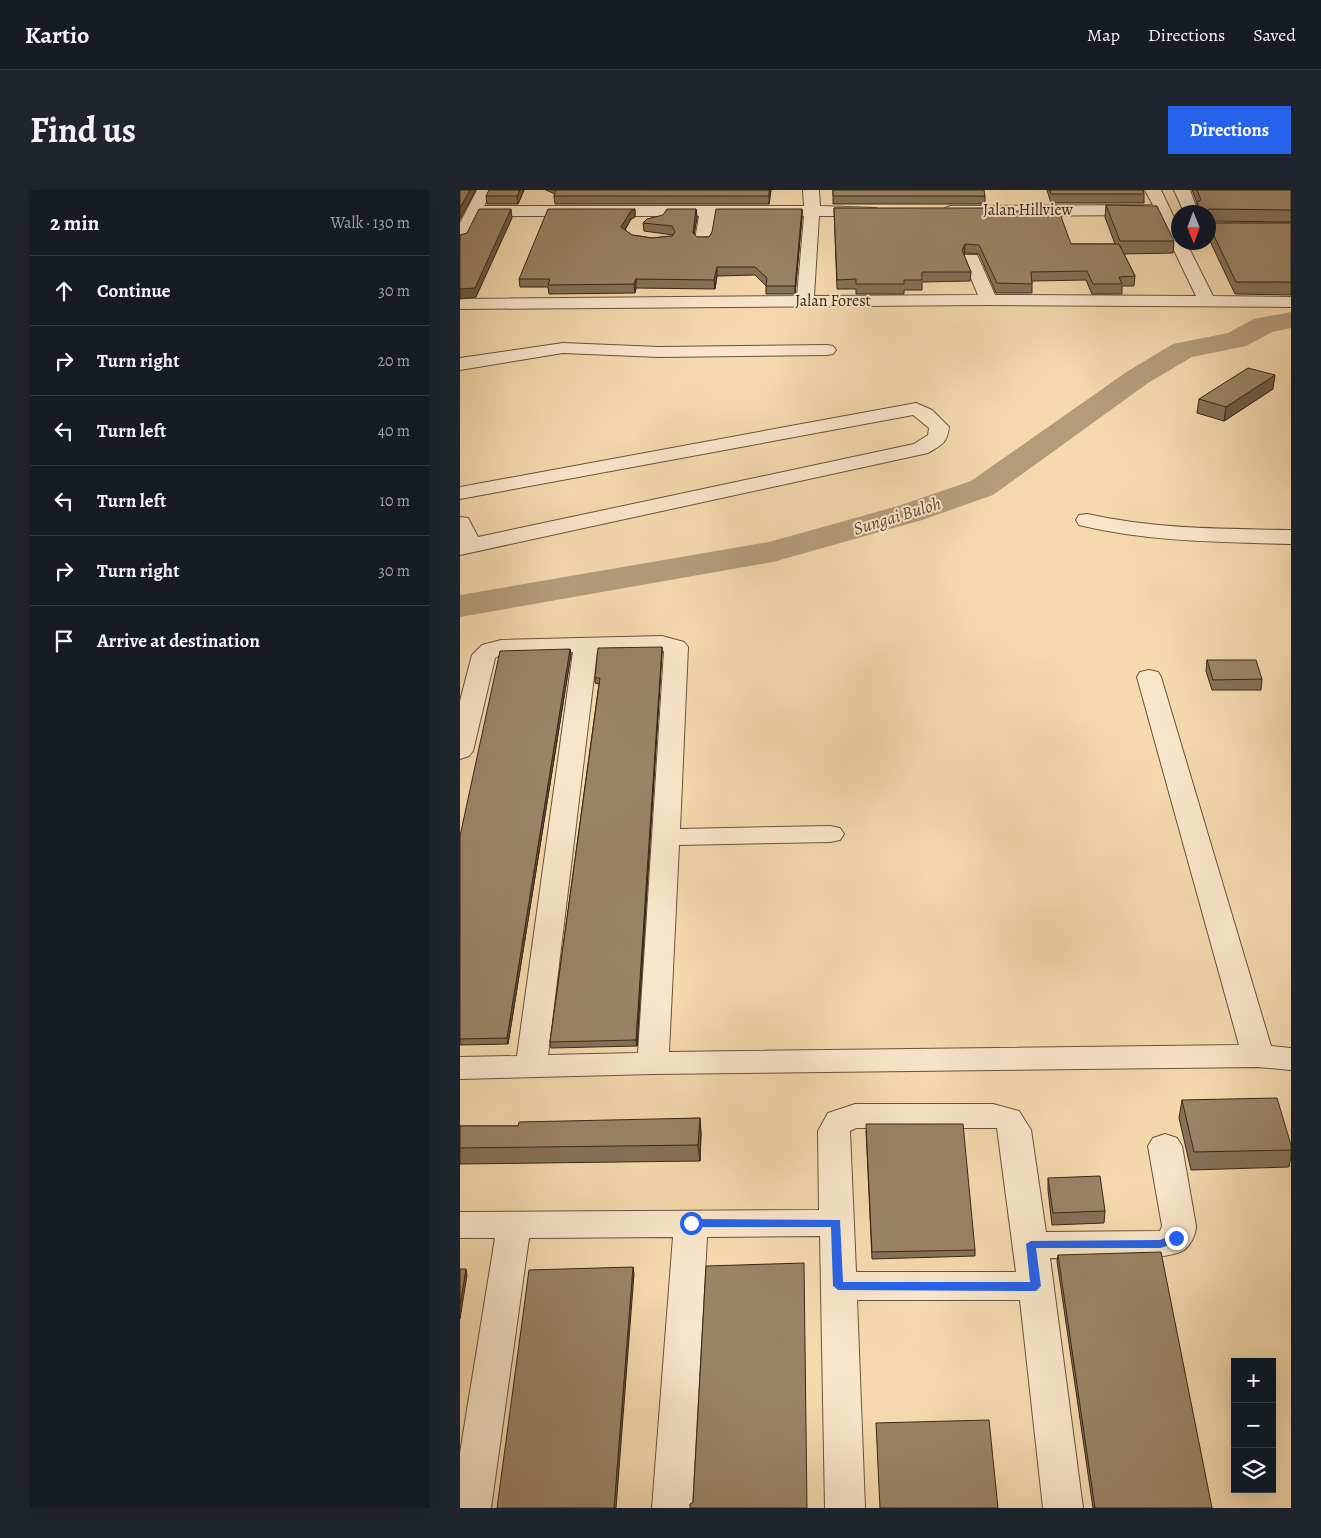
<!DOCTYPE html>
<html lang="en">
<head>
<meta charset="utf-8">
<style>
  :root { --surface:#171b24; --page:#20242c; --text:#f1f3f6; --muted:#9ea1a6; --line:#363941; --accent:#2563eb }
  body { margin:0; font-family:Alegreya,serif; background:var(--page); color:var(--text) }
  .controls { position:absolute; right:15px; bottom:15px; display:grid; overflow:hidden; border-radius:0px; box-shadow:0 5px 20px #0002 }
  .controls button { width:45px; height:45px; display:grid; place-items:center; padding:0; border:0; border-bottom:1px solid var(--line); background:var(--surface); color:var(--text); font:25px sans-serif }
  .compass { position:absolute; left:711px; top:15px; width:45px; height:45px; border-radius:50%; background:var(--surface); box-shadow:0 5px 20px #0002; rotate:179deg }
  .stop { position:absolute; width:15px; height:15px; margin:-11px; border:4px solid #2563eb; border-radius:50%; background:#fff }
  .stop.end { background:#2563eb; border-color:#fff; box-shadow:0 1px 5px #0008 }
  .list { margin:0; padding:0; list-style:none }
  h2 { display:flex; justify-content:space-between; align-items:center; height:65px; margin:0; padding:0 20px; font-size:21px }
  h2 small { font-size:16px; font-weight:400; color:var(--muted) }
  .list li { display:grid; grid-template-columns:32px 1fr auto; gap:15px; align-items:center; box-sizing:border-box; height:70px; padding:0 20px; border-top:1px solid var(--line) }
  .list b { display:block; font-size:19px; white-space:nowrap }
  .list em { font-size:16px; font-style:normal; color:var(--muted) }
  .icon { flex:none; width:28px; height:28px; fill:none; stroke:currentColor; stroke-width:2; stroke-linecap:round; stroke-linejoin:round }
  .map { position:relative; flex:none; width:831px; height:1318px; overflow:hidden; border-radius:0px }
  header { display:flex; align-items:center; gap:30px; box-sizing:border-box; height:70px; padding:0 25px; background:var(--surface); border-bottom:1px solid var(--line) }
  header strong { font-size:24px }
  nav { display:flex; gap:28px; margin-inline-start:auto; font-size:18px }
  .intro { display:flex; align-items:center; justify-content:space-between; box-sizing:border-box; height:120px; padding:0 30px }
  h1 { margin:0; font-size:35px }
  .button { padding:12px 22px; border-radius:0px; background:var(--accent); color:#fff; font-size:18px; font-weight:700 }
  main { display:flex; gap:30px; padding:0 30px }
  aside { flex:1; background:var(--surface); border-radius:0px; box-shadow:0 5px 20px #0002 }
  .map>svg:first-child { display:block }
</style>
</head>
<body>
<header>
<strong>Kartio</strong>
<nav><a>Map</a><a>Directions</a><a>Saved</a></nav>
</header>
<div class="intro"><h1>Find us</h1><a class="button">Directions</a></div>
<main>
<aside>
<h2>2 min<small>Walk · 130 m</small></h2>
<ul class="list">
<li><svg class="icon" aria-label="ahead" viewBox="0 0 24 24"><path d="M12 20V5M6 11l6-6 6 6"/></svg><div><b>Continue</b></div><em>30 m</em></li>
<li><svg class="icon" aria-label="right" viewBox="0 0 24 24"><path d="M7 20v-9h11M14 6l5 5-5 5"/></svg><div><b>Turn right</b></div><em>20 m</em></li>
<li><svg class="icon" aria-label="left" viewBox="0 0 24 24"><path d="M17 20v-9H6M10 6l-5 5 5 5"/></svg><div><b>Turn left</b></div><em>40 m</em></li>
<li><svg class="icon" aria-label="left" viewBox="0 0 24 24"><path d="M17 20v-9H6M10 6l-5 5 5 5"/></svg><div><b>Turn left</b></div><em>10 m</em></li>
<li><svg class="icon" aria-label="right" viewBox="0 0 24 24"><path d="M7 20v-9h11M14 6l5 5-5 5"/></svg><div><b>Turn right</b></div><em>30 m</em></li>
<li><svg class="icon" aria-label="arrive" viewBox="0 0 24 24"><path d="M6 21V4h12l-3 4 3 4H6"/></svg><div><b>Arrive at destination</b></div></li>
</ul>
</aside>
<div class="map">
<svg width="831" height="1318" viewBox="0 0 831 1318">
  <rect width="100%" height="100%" fill="#f5d9ad"/>
  <filter id="stains"><feTurbulence type="fractalNoise" baseFrequency=".004" numOctaves="4"/><feColorMatrix values="0 0 0 0 .2 0 0 0 0 .09 0 0 0 0 .02 0 0 0 .5 -.17"/></filter>
  <radialGradient id="worn" r=".72"><stop offset=".6" stop-color="#630" stop-opacity="0"/><stop offset="1" stop-color="#630" stop-opacity=".3"/></radialGradient>
  <g fill="none" stroke-linecap="round" stroke-linejoin="round">
    <path fill="#b49c7b" fill-rule="evenodd" d="M 831,122 L 831,138 L 812,142 L 786,156 L 732,167 L 688,193 L 533,305 L 462,330 L 313,372 L 0,427 L 0,405 L 309,352 L 438,316 L 511,291 L 668,181 L 713,154 L 768,143 L 794,129 Z"/>
    <defs>
      <path id="minor" d="M 17,0 L 33,0 L 24,16 L 344,16 L 343,0 L 359,0 L 360,16 L 416,18 L 418,21 L 416,24 L 410,26 L 359,26 L 354,106 L 518,105 L 503,69 L 505,65 L 517,65 L 519,69 L 535,105 L 736,106 L 697,25 L 491,26 L 485,24 L 483,21 L 485,18 L 491,16 L 693,15 L 685,0 L 701,0 L 718,36 L 718,52 L 726,52 L 753,106 L 831,107 L 831,117 L 529,115 L 0,119 L 0,109 L 337,106 L 344,26 L 255,26 L 251,50 L 249,53 L 237,53 L 235,50 L 239,26 L 19,26 L 6,51 L 0,53 L 0,33 Z
        M 714,0 L 730,0 L 738,22 L 724,22 Z
        M 103,153 L 199,157 L 367,155 L 373,156 L 376,160 L 373,164 L 367,165 L 199,167 L 103,163 L 0,180 L 0,168 Z
        M 456,213 L 472,220 L 489,237 C 487,254 481,255 468,263 L 0,365 L 0,327 L 8,328 L 18,347 L 454,254 L 468,245 L 469,238 L 453,225 L 0,309 L 0,297 Z
        M 627,324 C 694,339 762,339 831,340 L 831,354 C 759,352 689,352 619,335 L 616,330 L 619,325 Z
        M 202,446 L 224,452 L 228,457 L 220,639 L 370,636 L 380,638 L 384,644 L 380,650 L 370,652 L 219,655 L 209,862 L 779,855 L 677,487 L 680,482 L 689,480 L 698,482 L 701,487 L 811,856 L 831,858 L 831,880 L 798,877 L 193,884 L 0,889 L 0,867 L 57,866 L 113,462 L 42,464 L 35,468 L 13,561 L 9,566 L 0,569 L 0,511 L 12,465 L 22,455 L 41,450 ZM 201,460 L 204,461 L 178,863 L 88,865 L 137,462 Z
        M 395,914 L 533,914 L 559,921 L 571,940 L 586,1042 L 700,1041 L 702,1036 L 688,956 L 693,948 L 705,944 L 717,948 L 722,956 L 736,1036 C 736,1044 731,1055 724,1060 C 704,1073 618,1068 590,1068 L 623,1318 L 583,1318 L 560,1110 L 397,1110 L 405,1318 L 365,1318 L 360,1046 L 247,1047 L 232,1318 L 192,1318 L 213,1047 L 69,1048 L 31,1318 L 0,1318 L 0,1263 L 35,1048 L 0,1048 L 0,1022 L 359,1020 L 358,941 L 368,923 ZM 396,938 L 537,938 L 556,1082 L 396,1082 L 390,941 Z"/>
    </defs>
    <use href="#minor" stroke="#66543e" stroke-width="2"/>
    <use href="#minor" fill="#f8e6ca" fill-rule="evenodd"/>
  </g>
  <path fill="#847258" stroke="#372719" d="M 64,0 L 58,14 L 27,14 L 26,6 Z
    M 86,0 L 311,0 L 309,14 L 95,14 L 94,6 L 95,4 Z
    M 373,0 L 525,6 L 525,14 L 373,14 Z
    M 587,0 L 683,0 L 684,4 L 684,13 L 591,13 Z
    M 732,0 L 831,0 L 831,32 L 748,31 L 748,22 L 736,22 L 737,13 Z
    M 646,15 L 714,51 L 713,63 L 664,64 L 675,86 L 674,96 L 662,96 L 662,104 L 632,104 L 626,90 L 572,91 L 572,103 L 536,103 L 519,64 L 505,63 L 504,65 L 511,82 L 510,91 L 462,92 L 462,100 L 444,100 L 444,104 L 396,104 L 396,99 L 377,99 L 374,18 L 528,21 L 611,54 L 655,54 L 645,27 Z
    M 175,19 L 175,27 L 171,29 L 165,40 L 172,45 L 192,48 L 212,46 L 213,45 L 184,41 L 183,33 L 236,19 L 237,27 L 234,44 L 237,47 L 249,47 L 342,19 L 342,27 L 335,104 L 306,104 L 306,96 L 295,85 L 257,86 L 255,99 L 176,98 L 175,103 L 89,104 L 88,97 L 60,97 L 59,89 Z
    M 748,33 L 831,33 L 831,105 L 775,104 L 748,47 Z
    M 813,199 L 764,231 L 737,223 L 739,209 Z
    M 202,462 L 177,856 L 91,858 L 90,852 L 139,494 L 135,493 L 135,488 Z
    M 111,464 L 48,854 L 0,855 L 0,646 Z
    M 747,470 L 802,489 L 801,500 L 752,500 L 746,481 Z
    M 722,910 L 831,955 L 831,967 L 829,977 L 731,980 L 719,928 Z
    M 240,928 L 241,944 L 240,971 L 0,974 L 0,936 L 58,936 Z
    M 406,940 L 515,1060 L 515,1066 L 412,1069 Z
    M 588,988 L 645,1021 L 644,1033 L 592,1035 L 588,1000 Z
    M 598,1065 L 752,1318 L 633,1318 L 597,1071 Z"/>
  <path fill="#6c5c47" stroke="#372719" d="M 10,0 L 16,0 L 0,29 L 0,18 Z
    M 60,0 L 64,0 L 58,14 L 57,6 Z
    M 309,0 L 311,0 L 309,14 Z
    M 51,19 L 52,28 L 16,107 L 0,109 L 0,99 Z
    M 175,19 L 175,27 L 171,29 L 162,45 L 161,37 L 171,21 Z
    M 236,19 L 237,27 L 233,51 L 233,43 Z
    M 342,19 L 342,27 L 335,104 L 335,96 Z
    M 505,54 L 505,63 L 501,70 L 502,60 Z
    M 257,77 L 257,86 L 255,99 L 254,90 Z
    M 176,89 L 176,98 L 175,103 L 174,94 Z
    M 815,185 L 813,199 L 764,231 L 766,217 Z
    M 202,457 L 202,462 L 177,856 L 176,850 Z
    M 110,459 L 111,464 L 48,854 L 47,848 Z
    M 240,928 L 241,944 L 240,971 L 238,955 Z
    M 173,1077 L 174,1084 L 156,1318 L 154,1318 Z
    M 6,1079 L 7,1085 L 0,1129 L 0,1115 Z"/>
  <path fill="#9a8466" stroke="#372719" d="M 0,0 L 10,0 L 0,18 Z
    M 29,0 L 60,0 L 57,6 L 26,6 Z
    M 96,0 L 309,0 L 309,6 L 94,6 Z
    M 373,0 L 524,0 L 525,6 L 373,6 Z
    M 590,0 L 683,0 L 684,4 L 591,4 Z
    M 737,0 L 831,0 L 831,20 L 749,19 L 747,21 L 747,22 L 744,22 L 743,21 L 740,21 L 737,12 L 741,10 Z
    M 646,15 L 697,16 L 714,51 L 660,51 Z
    M 374,18 L 528,18 L 528,21 L 599,21 L 611,54 L 659,54 L 675,86 L 659,87 L 662,94 L 633,94 L 627,81 L 571,82 L 572,94 L 537,93 L 519,55 L 505,54 L 502,60 L 511,82 L 462,82 L 462,90 L 444,90 L 444,94 L 396,94 L 396,89 L 377,90 Z
    M 19,19 L 51,19 L 15,98 L 0,99 L 0,45 L 7,43 Z
    M 88,19 L 175,19 L 171,21 L 161,37 L 172,45 L 192,48 L 212,46 L 215,42 L 212,36 L 183,33 L 187,29 L 203,25 L 207,19 L 236,19 L 233,43 L 237,47 L 249,47 L 252,42 L 256,19 L 342,19 L 335,96 L 306,96 L 307,88 L 295,77 L 257,77 L 254,90 L 176,89 L 174,94 L 88,95 L 90,89 L 59,89 Z
    M 748,33 L 831,33 L 831,92 L 776,92 Z
    M 788,178 L 815,185 L 766,217 L 739,209 Z
    M 202,457 L 176,850 L 90,852 L 140,488 L 135,488 L 138,458 Z
    M 110,459 L 47,848 L 0,849 L 0,646 L 40,461 Z
    M 747,470 L 796,470 L 802,489 L 753,490 Z
    M 817,908 L 831,955 L 831,960 L 734,962 L 722,910 Z
    M 240,928 L 238,955 L 0,958 L 0,936 L 58,936 L 59,932 Z
    M 406,934 L 503,934 L 515,1060 L 412,1062 Z
    M 640,986 L 645,1021 L 593,1023 L 588,988 Z
    M 701,1062 L 752,1318 L 635,1318 L 598,1065 Z
    M 344,1073 L 347,1318 L 230,1318 L 230,1314 L 233,1312 L 246,1076 Z
    M 173,1077 L 154,1318 L 37,1318 L 69,1080 Z
    M 0,1079 L 6,1079 L 0,1115 Z
    M 529,1230 L 538,1318 L 420,1318 L 416,1233 Z"/>
  <path fill="#2563eb" d="M 231,1029 L 380,1030 L 383,1092 L 570,1092 L 566,1054 L 571,1051 L 700,1050 L 716,1044 L 721,1048 L 719,1051 L 701,1058 L 576,1058 L 581,1096 L 576,1101 L 378,1100 L 373,1096 L 371,1037 L 231,1037 L 226,1033 Z"/>
  <g text-anchor="middle" dominant-baseline="central" stroke-width="4" stroke-linejoin="round" paint-order="stroke">
    <g font-size="16" fill="#372719" stroke="#f8e6ca">
      <text x="568" y="20">Jalan Hillview</text>
      <text x="373" y="111">Jalan Forest</text>
    </g>
    <g font-size="18" font-style="italic" fill="#5c4a36" stroke="#f8e6ca">
      <text transform="translate(437 326) rotate(-17)">Sungai Buloh</text>
    </g>
  </g>
  <rect width="100%" height="100%" filter="url(#stains)"/>
  <rect width="100%" height="100%" fill="url(#worn)"/>
</svg>
<div class="controls">
<button>+</button>
<button>−</button>
<button><svg class="icon" aria-label="layers" viewBox="0 0 24 24"><path d="M12 4l9 5-9 5-9-5zM3 14l9 5 9-5"/></svg></button>
</div>
<svg class="compass" viewBox="-18 -18 36 36"><path d="M0-13l5 13h-10z" fill="#e53935"/><path d="M0 13l5-13h-10z" fill="#9ea1a6"/></svg>
<div class="stop" style="left:231px;top:1033px"></div>
<div class="stop end" style="left:716px;top:1048px"></div>
</div>
</main>
</body>
</html>
